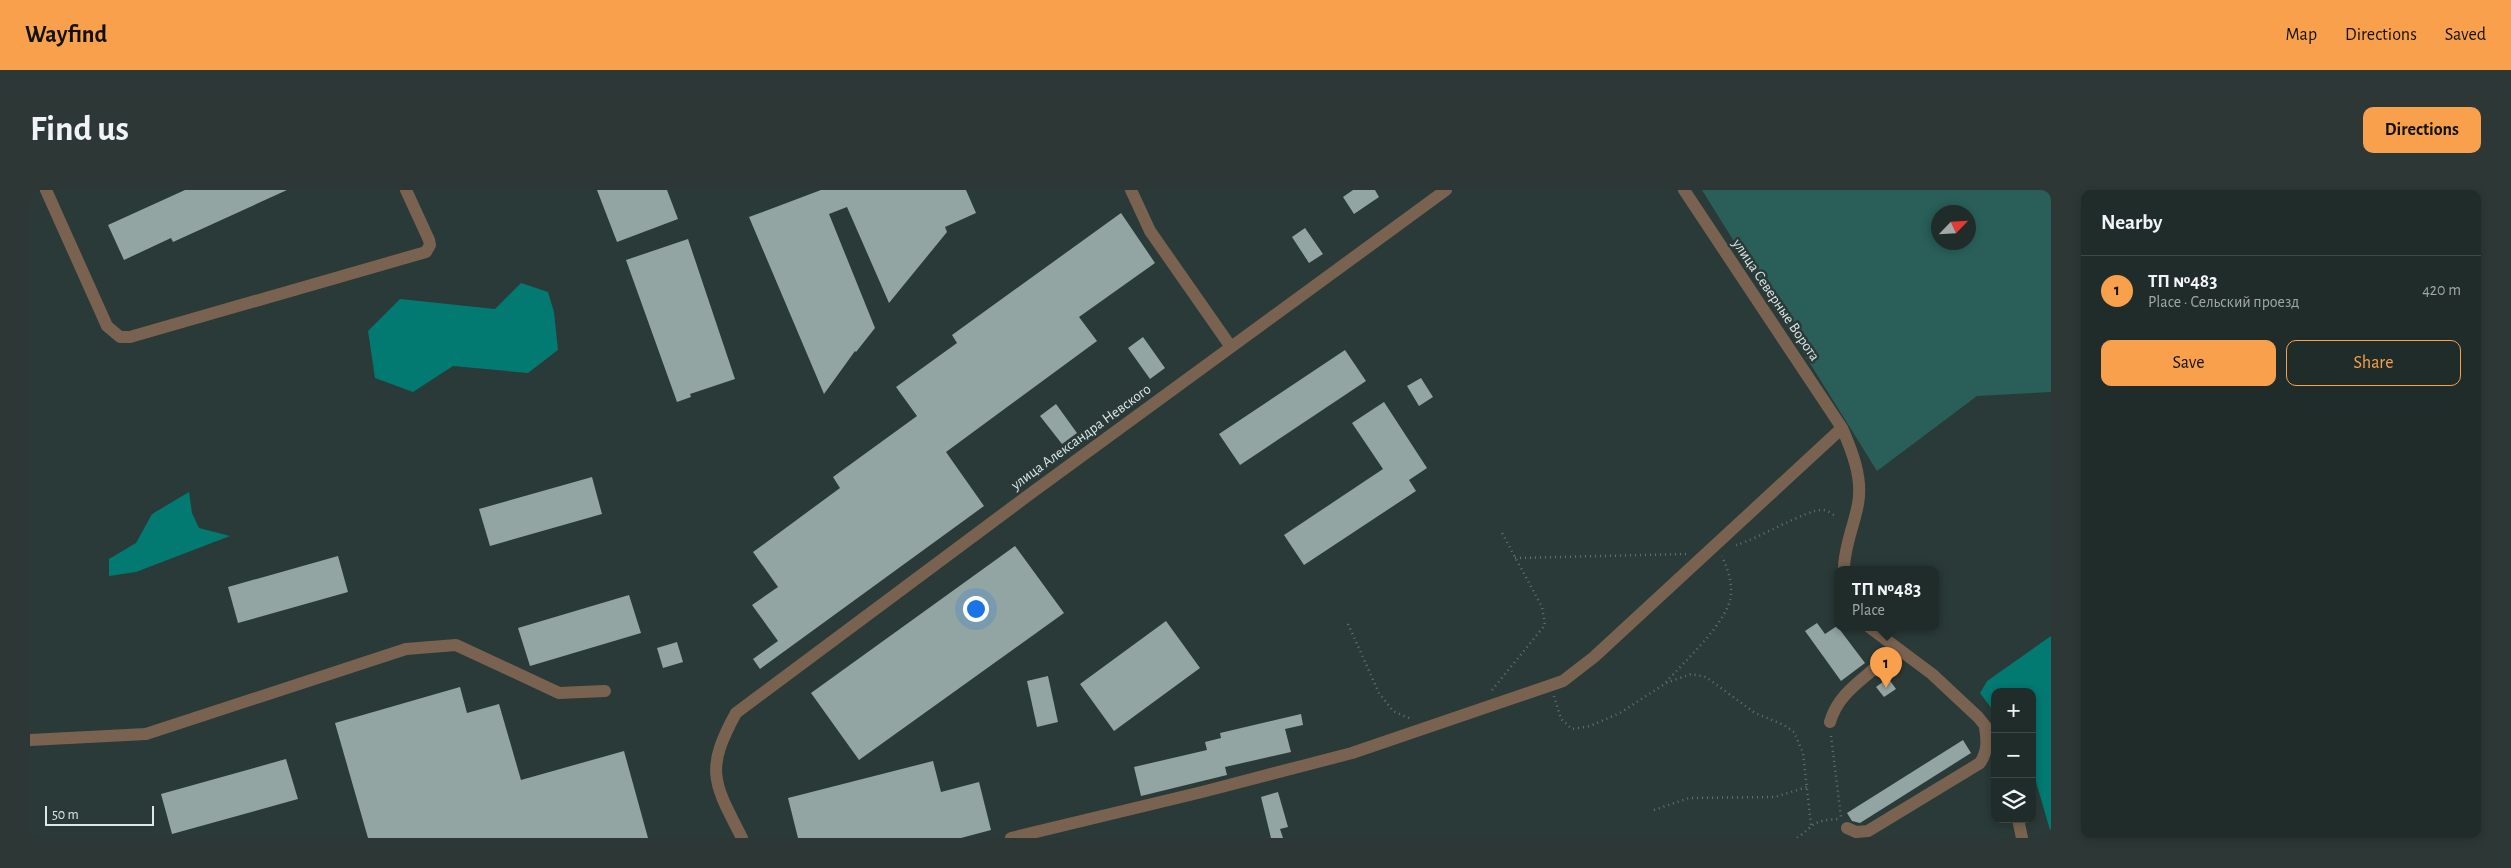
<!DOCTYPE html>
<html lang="en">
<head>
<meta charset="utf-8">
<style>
  :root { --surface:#202c2a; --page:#2d3836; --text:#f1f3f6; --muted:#a2a7a8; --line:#3d4847; --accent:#f8a04b }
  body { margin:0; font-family:"Alegreya Sans",sans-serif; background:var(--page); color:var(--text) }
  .controls { position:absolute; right:15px; bottom:15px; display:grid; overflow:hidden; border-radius:10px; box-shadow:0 2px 8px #0003 }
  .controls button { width:45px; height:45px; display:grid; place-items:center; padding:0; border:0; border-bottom:1px solid var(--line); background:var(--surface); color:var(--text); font:25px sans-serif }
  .compass { position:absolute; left:1901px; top:15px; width:45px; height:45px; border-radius:50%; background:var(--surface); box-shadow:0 2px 8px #0003; rotate:65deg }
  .scale { position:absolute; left:15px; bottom:12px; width:109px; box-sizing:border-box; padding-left:5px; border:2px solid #dde7e6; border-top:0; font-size:14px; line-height:18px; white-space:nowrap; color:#dde7e6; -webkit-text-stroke:4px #2a3a38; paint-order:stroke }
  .you { position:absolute; left:945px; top:418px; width:18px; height:18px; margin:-12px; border:4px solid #fff; border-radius:50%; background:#1a73e8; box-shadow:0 0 0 8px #1a73e833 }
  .badge { display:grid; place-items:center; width:32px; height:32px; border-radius:50%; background:var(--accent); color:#111; font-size:16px; font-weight:700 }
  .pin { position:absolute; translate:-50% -41px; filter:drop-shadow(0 1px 2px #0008) }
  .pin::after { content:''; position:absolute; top:26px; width:18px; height:15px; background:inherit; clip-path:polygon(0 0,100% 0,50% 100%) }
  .popup { position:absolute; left:1804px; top:376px; width:105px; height:65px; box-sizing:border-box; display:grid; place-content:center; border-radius:10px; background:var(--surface); filter:drop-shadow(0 1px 4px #0005); font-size:16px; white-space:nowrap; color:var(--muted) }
  .popup b { font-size:19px; color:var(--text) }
  .popup::after { content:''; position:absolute; left:50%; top:100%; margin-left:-10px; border:10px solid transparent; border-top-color:var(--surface) }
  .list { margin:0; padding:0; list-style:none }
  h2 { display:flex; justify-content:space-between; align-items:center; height:65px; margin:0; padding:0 20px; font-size:21px }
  h2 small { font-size:16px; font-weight:400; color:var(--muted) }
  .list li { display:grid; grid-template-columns:32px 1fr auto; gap:15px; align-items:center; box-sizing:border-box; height:70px; padding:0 20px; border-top:1px solid var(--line) }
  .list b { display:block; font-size:19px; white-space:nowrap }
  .list p { margin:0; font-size:16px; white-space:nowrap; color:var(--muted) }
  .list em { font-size:16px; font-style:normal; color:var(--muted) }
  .actions { display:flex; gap:10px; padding:15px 20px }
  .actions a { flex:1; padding:11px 0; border:1px solid var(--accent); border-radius:10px; text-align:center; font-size:18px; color:var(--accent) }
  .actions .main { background:var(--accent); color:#111 }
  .icon { flex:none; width:28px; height:28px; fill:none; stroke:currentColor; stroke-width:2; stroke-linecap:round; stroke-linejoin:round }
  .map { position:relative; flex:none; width:2021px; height:648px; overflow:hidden; border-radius:10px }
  header { display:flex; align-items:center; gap:30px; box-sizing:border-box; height:70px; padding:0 25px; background:var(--accent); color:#111 }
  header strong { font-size:24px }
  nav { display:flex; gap:28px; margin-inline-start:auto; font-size:18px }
  .intro { display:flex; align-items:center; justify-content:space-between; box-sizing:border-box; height:120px; padding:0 30px }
  h1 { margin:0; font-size:35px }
  .button { padding:12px 22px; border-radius:10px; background:var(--accent); color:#111; font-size:18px; font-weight:700 }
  main { display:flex; gap:30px; padding:0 30px }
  aside { flex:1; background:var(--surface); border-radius:10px; box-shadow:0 2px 8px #0003 }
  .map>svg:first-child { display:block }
</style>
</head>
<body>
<header>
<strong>Wayfind</strong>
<nav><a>Map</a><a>Directions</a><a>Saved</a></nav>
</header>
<div class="intro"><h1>Find us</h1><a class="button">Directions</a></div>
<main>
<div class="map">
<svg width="2021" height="648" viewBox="0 0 2021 648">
  <rect width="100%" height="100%" fill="#2a3a38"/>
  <path fill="#295e59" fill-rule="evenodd" d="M 1672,0 L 2021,0 L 2021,202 L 1947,206 L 1847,281 ZM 1908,22 L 1938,22 L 1938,52 L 1908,52 Z"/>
  <path fill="#027971" d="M 491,93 L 518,102 L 524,122 L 528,160 L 498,183 L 423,176 L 383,202 L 345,188 L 338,141 L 370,109 L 465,119 Z
    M 159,302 L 162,323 L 169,338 L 200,346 L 106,382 L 79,386 L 79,369 L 106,353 L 122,324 Z
    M 2021,446 L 2021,639 L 2020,640 L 2002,578 L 2002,502 L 1965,502 L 1965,523 L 1950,503 L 1957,491 Z"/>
  <path fill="#92a5a2" d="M 155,0 L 257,0 L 143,52 L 141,48 L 94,70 L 78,35 Z
    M 567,0 L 637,0 L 648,29 L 587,52 Z
    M 791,0 L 936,0 L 946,23 L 915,37 L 917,42 L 859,113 L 817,17 L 799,24 L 845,138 L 826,162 L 825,161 L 794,204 L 719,27 Z
    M 1323,0 L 1345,0 L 1349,7 L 1324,24 L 1313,7 Z
    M 1091,23 L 1125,73 L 1049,127 L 1067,151 L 916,262 L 954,316 L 730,479 L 723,469 L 748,451 L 722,415 L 748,397 L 723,362 L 810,298 L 803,287 L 887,226 L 866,197 L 927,153 L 922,145 Z
    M 1275,38 L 1293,64 L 1279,73 L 1262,47 Z
    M 658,49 L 705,189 L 660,204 L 661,207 L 647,212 L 596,70 Z
    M 1113,147 L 1135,178 L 1120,189 L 1098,158 Z
    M 1315,160 L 1336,191 L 1210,275 L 1189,244 Z
    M 1391,188 L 1403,207 L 1389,216 L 1377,196 Z
    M 1354,212 L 1397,278 L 1379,290 L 1386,301 L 1274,375 L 1254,345 L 1353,279 L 1322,233 Z
    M 1026,214 L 1047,243 L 1032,254 L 1010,226 Z
    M 562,287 L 572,324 L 460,356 L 449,319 Z
    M 985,356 L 1034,423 L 829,570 L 781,503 Z
    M 308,366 L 318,402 L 208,433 L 198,397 Z
    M 599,405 L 611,443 L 500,476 L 488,438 Z
    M 1136,431 L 1170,478 L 1084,541 L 1050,494 Z
    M 1787,433 L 1795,444 L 1807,436 L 1835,473 L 1811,491 L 1775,441 Z
    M 647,452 L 653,472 L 633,478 L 627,458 Z
    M 1018,486 L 1028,532 L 1007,537 L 997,491 Z
    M 1858,488 L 1866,499 L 1854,507 L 1846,497 Z
    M 430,497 L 437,523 L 469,514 L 491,590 L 594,561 L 618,648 L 338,648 L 305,533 Z
    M 1271,524 L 1273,535 L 1255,539 L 1261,562 L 1195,577 L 1197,585 L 1111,606 L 1104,577 L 1177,560 L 1175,552 L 1191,548 L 1190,543 Z
    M 1933,550 L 1941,563 L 1830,633 L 1822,631 L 1817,623 Z
    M 256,569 L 268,609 L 142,644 L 131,604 Z
    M 903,571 L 911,602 L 949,592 L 961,640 L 931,648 L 768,648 L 758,608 Z
    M 1248,602 L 1258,637 L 1250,639 L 1253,648 L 1241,648 L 1231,607 Z"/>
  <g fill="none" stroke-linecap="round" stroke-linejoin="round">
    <path stroke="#637270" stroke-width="2.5" stroke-dasharray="1 4" stroke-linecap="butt" d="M 1706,355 C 1726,350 1779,318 1793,320 C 1798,320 1803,325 1807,327
      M 1485,368 L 1656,364
      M 1318,434 L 1349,503 L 1363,521 L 1381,529
      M 1636,492 C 1654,472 1700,430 1701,404 C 1702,390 1697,378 1692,366
      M 1462,500 L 1515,435 L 1512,417 L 1471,341
      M 1524,506 L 1531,529 L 1542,539 L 1560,536 L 1590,523 L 1636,493 L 1661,484 L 1676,487 L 1725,523 L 1754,535 L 1764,542 L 1773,563 L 1781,635
      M 1801,546 L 1811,627
      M 1624,620 L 1659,608 L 1745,607 L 1777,597
      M 1767,648 C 1787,634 1780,631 1808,629"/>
    <path stroke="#796350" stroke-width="12" d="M 16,0 L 77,136 L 90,147 L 100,147 L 396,62 L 400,55 L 399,50 L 376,0
      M 1101,0 L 1120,41 L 1201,157
      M 1654,0 L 1812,238 C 1822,261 1833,288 1828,314 C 1824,336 1814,357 1814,379
      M 1839,437 L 1902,484 L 1948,527 L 1961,543
      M 1800,532 C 1810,497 1844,485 1865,458
      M 0,550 L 116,544 L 376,459 L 426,455 L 529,503 L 575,501
      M 1988,629 L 1992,648
      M 1817,638 L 1826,642 L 1838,641 L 1950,573 C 1958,561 1957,550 1955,537
      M 712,648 C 684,593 674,581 706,523 L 1000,304 L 1416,0
      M 981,648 L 1172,602 L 1322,563 L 1533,491 L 1564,467 L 1812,238"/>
  </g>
  <g text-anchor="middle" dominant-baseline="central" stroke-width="5" stroke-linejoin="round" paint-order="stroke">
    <g font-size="15" fill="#dde7e6" stroke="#2a3a38">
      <text transform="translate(1746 110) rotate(56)">улица Северные Ворота</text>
      <text transform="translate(1051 247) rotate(-36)">улица Александра Невского</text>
    </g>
  </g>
</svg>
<div class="controls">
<button>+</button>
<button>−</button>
<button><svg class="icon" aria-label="layers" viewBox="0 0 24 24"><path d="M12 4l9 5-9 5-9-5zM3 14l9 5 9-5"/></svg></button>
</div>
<svg class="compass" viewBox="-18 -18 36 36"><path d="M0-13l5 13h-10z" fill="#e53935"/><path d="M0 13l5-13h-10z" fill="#a2a7a8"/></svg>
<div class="scale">50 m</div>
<div class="you"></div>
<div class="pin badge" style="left:1856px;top:498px">1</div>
<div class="popup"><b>ТП №483</b>Place</div>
</div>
<aside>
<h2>Nearby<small></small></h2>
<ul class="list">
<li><span class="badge">1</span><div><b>ТП №483</b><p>Place · Сельский проезд</p></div><em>420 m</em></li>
</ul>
<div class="actions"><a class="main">Save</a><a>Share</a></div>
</aside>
</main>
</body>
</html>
